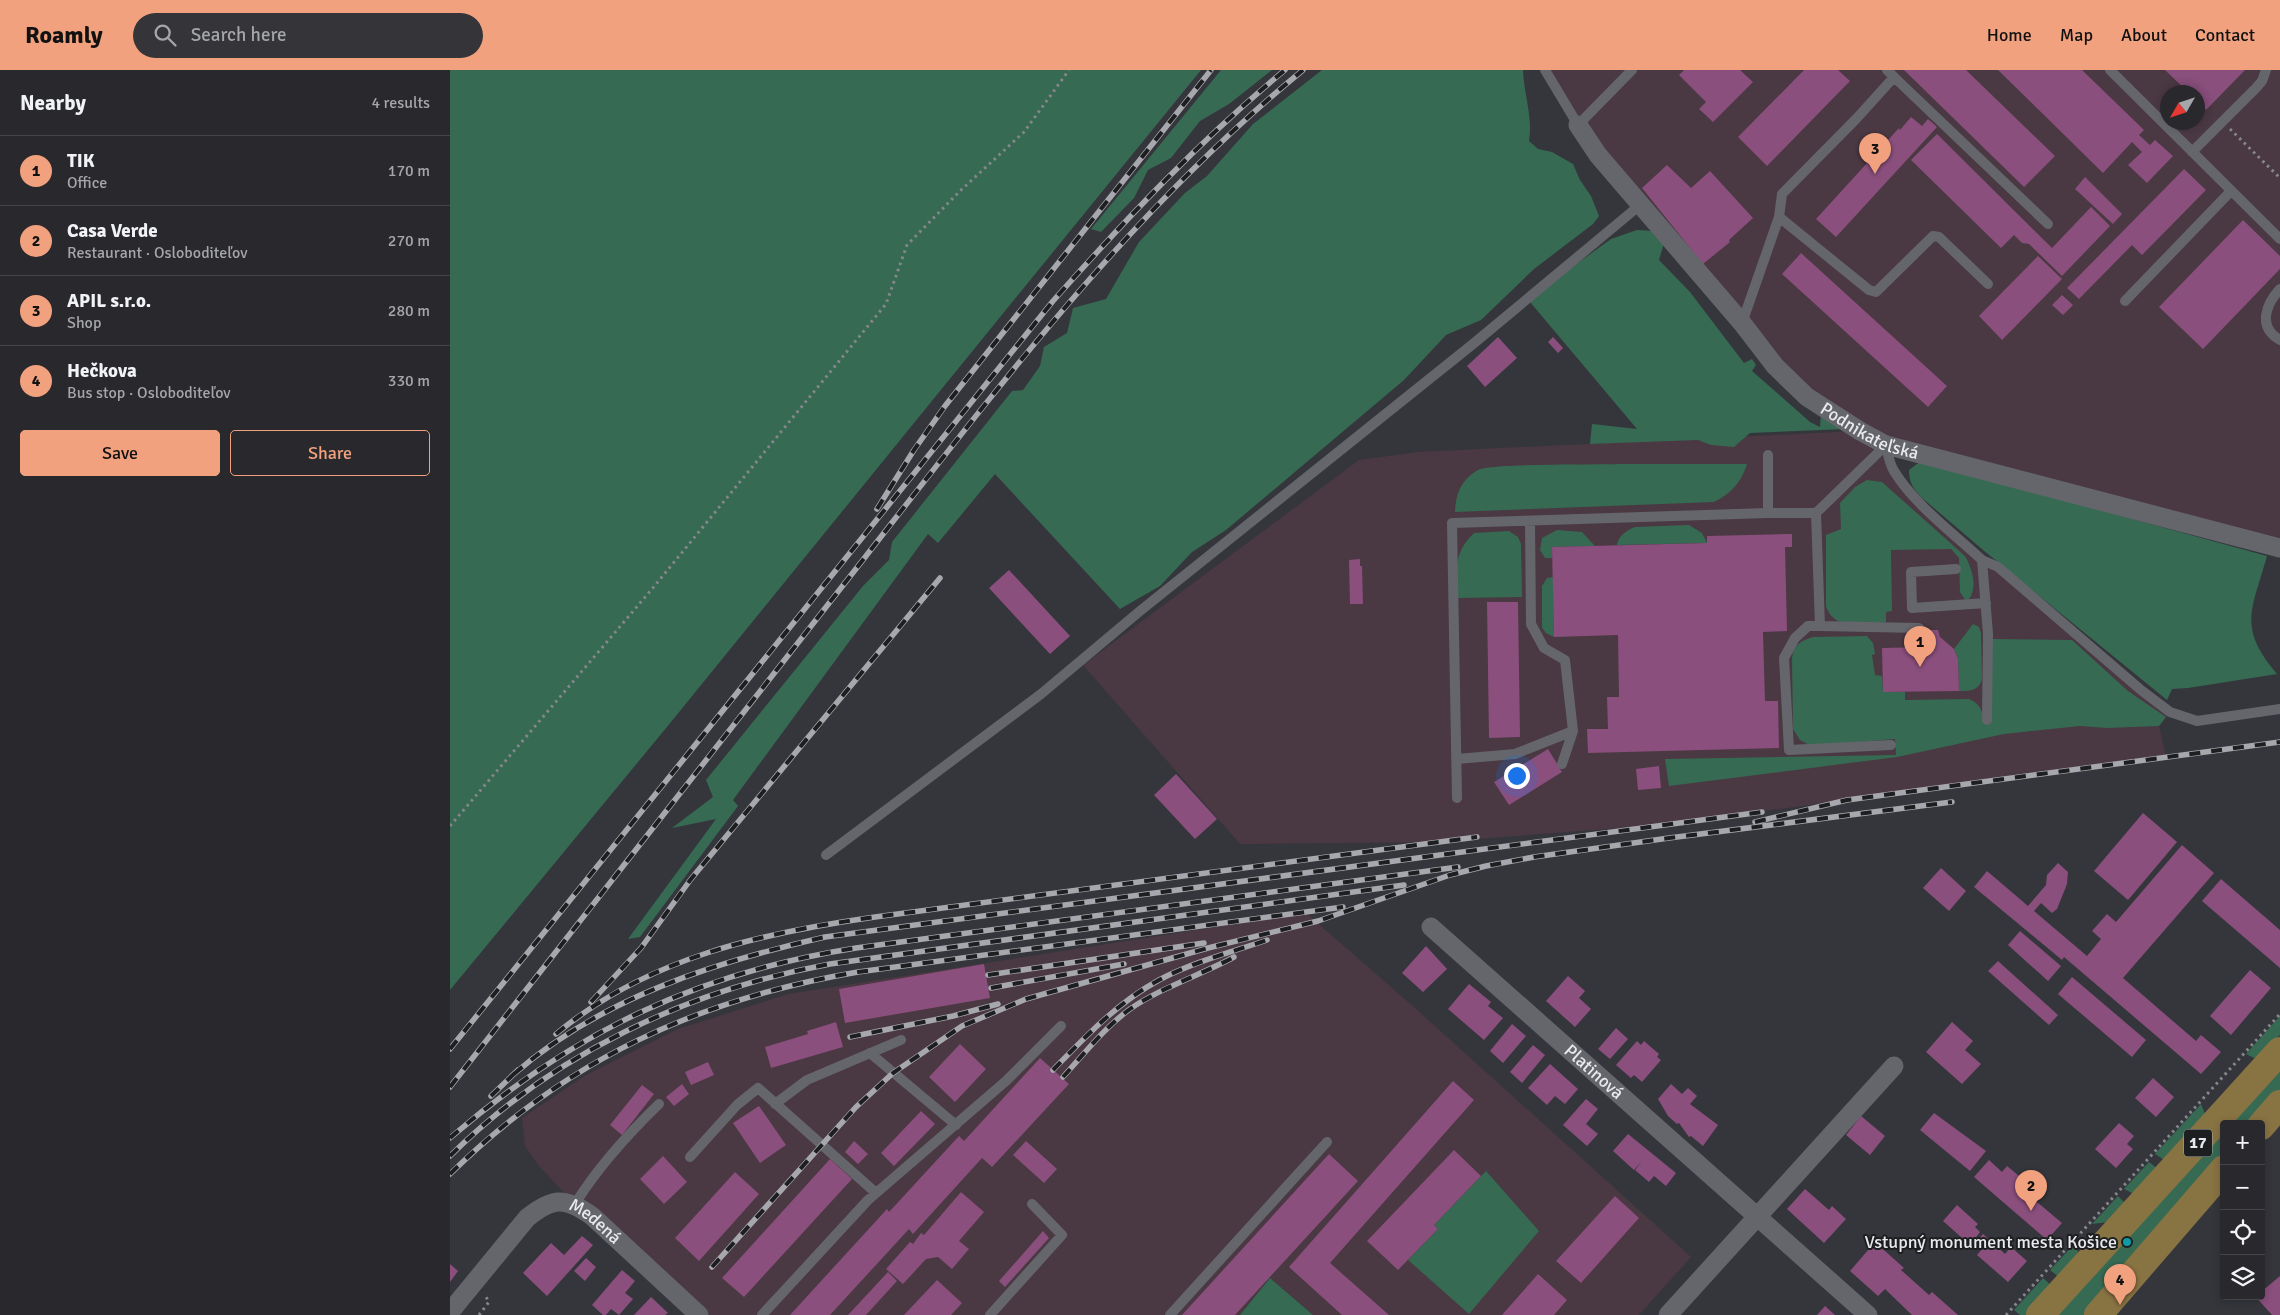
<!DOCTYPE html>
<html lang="en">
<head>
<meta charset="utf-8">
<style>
  :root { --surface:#28282d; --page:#343439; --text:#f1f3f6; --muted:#a5a6aa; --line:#444449; --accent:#f2a17e }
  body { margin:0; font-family:Signika,sans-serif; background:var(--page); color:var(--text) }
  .controls { position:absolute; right:15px; bottom:15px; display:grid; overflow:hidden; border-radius:5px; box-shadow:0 2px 8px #0003 }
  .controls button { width:45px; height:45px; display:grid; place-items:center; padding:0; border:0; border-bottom:1px solid var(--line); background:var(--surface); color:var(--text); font:25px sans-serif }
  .compass { position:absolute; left:1710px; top:15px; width:45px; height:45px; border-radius:50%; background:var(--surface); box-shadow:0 2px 8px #0003; rotate:231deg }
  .you { position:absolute; left:1066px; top:705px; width:18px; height:18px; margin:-12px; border:4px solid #fff; border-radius:50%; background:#1a73e8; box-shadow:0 0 0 8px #1a73e833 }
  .badge { display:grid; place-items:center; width:32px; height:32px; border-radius:50%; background:var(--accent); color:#111; font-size:16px; font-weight:700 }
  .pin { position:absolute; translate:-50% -41px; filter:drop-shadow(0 1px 2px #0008) }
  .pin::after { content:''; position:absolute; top:26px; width:18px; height:15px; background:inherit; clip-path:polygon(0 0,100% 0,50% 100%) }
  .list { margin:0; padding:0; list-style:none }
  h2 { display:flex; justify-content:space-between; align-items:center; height:65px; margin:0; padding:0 20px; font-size:21px }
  h2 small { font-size:16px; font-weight:400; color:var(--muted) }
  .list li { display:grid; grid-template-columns:32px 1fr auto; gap:15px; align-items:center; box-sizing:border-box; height:70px; padding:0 20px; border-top:1px solid var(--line) }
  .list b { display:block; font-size:19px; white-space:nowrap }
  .list p { margin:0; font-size:16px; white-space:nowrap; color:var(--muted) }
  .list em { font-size:16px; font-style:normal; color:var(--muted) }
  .actions { display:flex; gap:10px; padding:15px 20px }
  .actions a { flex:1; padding:11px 0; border:1px solid var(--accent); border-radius:5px; text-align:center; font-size:18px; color:var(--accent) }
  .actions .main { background:var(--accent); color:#111 }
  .icon { flex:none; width:28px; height:28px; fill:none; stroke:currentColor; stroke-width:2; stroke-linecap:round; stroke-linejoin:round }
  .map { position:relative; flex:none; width:1830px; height:1245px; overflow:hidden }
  header { display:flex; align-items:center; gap:30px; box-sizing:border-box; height:70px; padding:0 25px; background:var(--accent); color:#111 }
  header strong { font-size:24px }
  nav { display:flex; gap:28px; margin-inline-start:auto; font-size:18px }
  .search { width:350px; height:45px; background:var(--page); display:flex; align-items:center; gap:12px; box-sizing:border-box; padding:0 18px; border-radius:28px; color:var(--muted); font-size:19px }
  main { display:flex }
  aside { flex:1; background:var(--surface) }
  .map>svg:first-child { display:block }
</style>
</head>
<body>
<header>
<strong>Roamly</strong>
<div class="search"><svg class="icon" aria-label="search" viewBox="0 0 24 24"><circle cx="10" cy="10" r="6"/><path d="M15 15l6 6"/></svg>Search here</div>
<nav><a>Home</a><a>Map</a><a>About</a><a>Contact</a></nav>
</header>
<main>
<aside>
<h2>Nearby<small>4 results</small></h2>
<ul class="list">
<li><span class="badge">1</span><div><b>TIK</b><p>Office</p></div><em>170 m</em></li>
<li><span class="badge">2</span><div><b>Casa Verde</b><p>Restaurant · Osloboditeľov</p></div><em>270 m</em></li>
<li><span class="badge">3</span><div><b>APIL s.r.o.</b><p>Shop</p></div><em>280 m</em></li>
<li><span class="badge">4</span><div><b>Hečkova</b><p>Bus stop · Osloboditeľov</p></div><em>330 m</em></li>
</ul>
<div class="actions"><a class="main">Save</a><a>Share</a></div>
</aside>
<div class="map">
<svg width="1830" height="1245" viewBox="0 0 1830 1245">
  <rect width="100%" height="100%" fill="#35363c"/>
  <path fill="#4a3842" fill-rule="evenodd" d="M 1095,0 L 1830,0 L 1830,478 L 1437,375 L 1439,392 L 1469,431 L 1720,642 L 1709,656 L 1716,687 L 1210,755 L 987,772 L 790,774 L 633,595 L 909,390 L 968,382 L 1409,361 L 1380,343 L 1190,135 ZM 1718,22 L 1748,22 L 1748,52 L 1718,52 Z
    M 856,843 L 965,938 L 1241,1187 L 1189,1245 L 863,1245 L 820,1208 L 790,1245 L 249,1245 L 125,1134 L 89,1096 L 75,1076 L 72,1048 L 136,1005 L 228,959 L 338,924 Z"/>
  <path fill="#366a53" d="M 0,0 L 751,0 L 221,652 L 0,920 Z
    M 771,0 L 822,0 L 779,34 L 750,51 L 721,88 L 698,100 L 684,128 L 651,162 L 641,159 Z
    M 872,0 L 1073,0 C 1074,25 1083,47 1079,71 L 1088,79 L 1102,82 L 1123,94 L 1130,110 L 1141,126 L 1149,146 L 1143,154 L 1084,199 L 1031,250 L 996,265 L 954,310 L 776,460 L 742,482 L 710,516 L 670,539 L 545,404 L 488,473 L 478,464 L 283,730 L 288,736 L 190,867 L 178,869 L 266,749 L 222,758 L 263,727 L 256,710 L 413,516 L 439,490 L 442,472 L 562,321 L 573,320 L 590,296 L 594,277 L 617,263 L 623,238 L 656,229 L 689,172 L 735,123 L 757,106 L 803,54 Z
    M 1187,160 L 1203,161 L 1214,173 L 1209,190 L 1240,222 L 1294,293 L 1302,289 L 1306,295 L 1302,301 L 1360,352 L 1370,357 L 1371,344 L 1395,359 L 1300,363 L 1284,377 L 1261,375 L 1248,370 L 1140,374 L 1142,354 L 1187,359 L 1080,232 L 1114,203 L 1161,169 Z
    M 1471,391 L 1817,486 C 1802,540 1787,557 1827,604 L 1738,618 L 1722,619 L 1717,630 L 1533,480 L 1471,427 C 1463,418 1459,413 1459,400 Z
    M 1171,394 L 1297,394 C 1292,411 1281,424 1264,432 L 1005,442 C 1006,423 1011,410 1028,400 C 1040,393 1149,395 1171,394 Z
    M 1417,410 L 1432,412 L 1515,486 C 1522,498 1528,517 1519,529 L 1515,530 L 1510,522 L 1509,488 L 1501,479 L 1441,480 L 1442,541 L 1436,542 L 1436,552 C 1415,553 1384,562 1376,536 L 1376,465 L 1391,459 L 1390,433 L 1405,417 Z
    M 1239,455 L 1252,463 L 1257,473 L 1167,475 C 1168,466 1177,460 1185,457 Z
    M 1107,460 L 1132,462 L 1145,476 L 1102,477 L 1102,488 L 1095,488 L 1090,480 L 1092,468 Z
    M 1059,461 L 1068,467 L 1071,474 L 1072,527 L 1008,528 C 1007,501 1002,484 1024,463 Z
    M 1103,507 L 1104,567 L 1096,563 L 1092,558 L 1092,516 L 1097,508 Z
    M 1523,554 L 1529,557 L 1531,563 L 1532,609 C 1529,621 1520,621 1509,621 L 1508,589 L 1504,579 Z
    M 1417,566 L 1423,573 L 1425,584 L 1422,585 L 1425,605 L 1432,606 L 1433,622 L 1455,622 L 1455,630 L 1519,629 C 1531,634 1533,641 1533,653 L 1541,653 L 1541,569 L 1622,570 L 1678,621 L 1716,647 L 1709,656 L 1657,658 L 1630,656 L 1554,664 L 1447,687 L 1219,716 L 1215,689 L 1446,685 L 1445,669 L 1361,676 L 1350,670 L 1343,659 L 1342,588 C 1343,575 1352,570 1363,567 Z
    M 1830,946 L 1830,965 L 1809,987 L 1804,988 L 1796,984 Z
    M 1830,995 L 1830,1020 L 1801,1054 L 1777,1054 Z
    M 1751,1034 L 1755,1044 L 1716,1091 L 1705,1084 Z
    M 1774,1057 L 1774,1085 L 1634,1245 L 1604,1245 Z
    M 1699,1092 L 1708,1099 L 1684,1124 L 1674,1119 Z
    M 1036,1101 L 1089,1161 L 1019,1244 L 958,1190 L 988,1159 L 984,1155 Z
    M 1668,1126 L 1675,1133 L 1659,1152 L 1642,1154 Z
    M 1627,1171 L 1628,1185 L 1610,1208 L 1600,1200 Z
    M 820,1208 L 863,1245 L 790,1245 Z
    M 1593,1208 L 1602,1216 L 1577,1245 L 1570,1245 L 1564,1240 Z"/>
  <path fill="#8a4f7d" d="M 1234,0 L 1290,0 L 1303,12 L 1263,52 L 1249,39 L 1256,32 L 1229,5 Z
    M 1354,0 L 1388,0 L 1400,11 L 1317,96 L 1288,67 Z
    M 1454,0 L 1516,0 L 1605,86 L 1574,117 Z
    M 1548,0 L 1632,0 L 1694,60 L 1689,65 L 1700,75 L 1705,70 L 1723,86 L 1697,113 L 1678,95 L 1692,82 L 1682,72 L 1653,103 Z
    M 1715,0 L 1795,0 L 1756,40 L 1748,31 L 1748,22 L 1738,22 Z
    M 1461,47 L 1472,56 L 1478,49 L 1487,57 L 1386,167 L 1366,149 L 1449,58 L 1450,60 Z
    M 1487,64 L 1602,178 L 1641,137 L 1660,156 L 1612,206 L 1579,174 L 1572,173 L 1564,165 L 1551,178 L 1461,90 Z
    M 1217,95 L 1241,118 L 1260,101 L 1303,148 L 1279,170 L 1280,172 L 1253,194 L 1192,118 Z
    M 1734,99 L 1756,120 L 1692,185 L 1682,175 L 1629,229 L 1617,218 Z
    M 1635,107 L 1672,144 L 1663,154 L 1625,119 Z
    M 1793,150 L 1830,186 L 1830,199 L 1753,279 L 1709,237 Z
    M 1351,183 L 1497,316 L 1478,337 L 1332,204 Z
    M 1588,186 L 1612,209 L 1552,270 L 1529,246 Z
    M 1612,225 L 1623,235 L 1613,245 L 1602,235 Z
    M 1048,267 L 1067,288 L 1035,317 L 1017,296 Z
    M 1103,267 L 1113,278 L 1108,283 L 1098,272 Z
    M 1342,464 L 1342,477 L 1335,477 L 1337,561 L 1313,562 L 1315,631 L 1328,631 L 1329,678 L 1138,683 L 1137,659 L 1158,659 L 1157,627 L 1169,627 L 1168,565 L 1104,567 L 1102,477 L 1257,473 L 1257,466 Z
    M 910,489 L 910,496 L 912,496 L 913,534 L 900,534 L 899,490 Z
    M 559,500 L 620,566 L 600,584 L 539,518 Z
    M 1037,532 L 1068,532 L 1070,667 L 1039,668 Z
    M 1476,560 L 1488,560 L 1490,567 L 1504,579 L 1508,589 L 1509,621 L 1433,622 L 1432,578 L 1476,577 Z
    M 1098,679 L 1112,702 L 1059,735 L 1044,712 Z
    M 1209,696 L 1211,718 L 1188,720 L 1186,699 Z
    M 726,704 L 767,749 L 745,769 L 704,725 Z
    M 1693,743 L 1727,772 L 1678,830 L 1644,801 Z
    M 1732,775 L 1764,803 L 1673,908 L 1746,971 L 1751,965 L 1771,982 L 1751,1004 L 1614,887 L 1612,890 L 1524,817 L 1537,801 L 1578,836 L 1596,815 L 1597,805 L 1608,793 L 1618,802 L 1617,814 L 1607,839 L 1602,843 L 1591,833 L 1584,841 L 1637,886 L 1651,869 L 1642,861 L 1657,844 L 1666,852 Z
    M 1491,798 L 1516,821 L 1499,841 L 1473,818 Z
    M 1771,809 L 1830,860 L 1830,898 L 1752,831 Z
    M 1570,861 L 1611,896 L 1598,911 L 1558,875 Z
    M 976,876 L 997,899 L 973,922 L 952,903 Z
    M 1548,891 L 1608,945 L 1599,955 L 1538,901 Z
    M 534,894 L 540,928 L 395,953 L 389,919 Z
    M 1800,900 L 1821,918 L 1781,965 L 1760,946 Z
    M 1118,906 L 1135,921 L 1129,928 L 1141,939 L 1125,957 L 1096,931 Z
    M 1622,907 L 1696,970 L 1682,987 L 1608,924 Z
    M 1019,914 L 1041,932 L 1038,936 L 1053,948 L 1034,970 L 998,939 Z
    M 386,952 L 393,977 L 321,998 L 315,977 L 358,964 L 357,961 Z
    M 1502,952 L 1523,971 L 1515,980 L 1531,994 L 1512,1014 L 1476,982 Z
    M 1062,954 L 1076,966 L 1053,993 L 1040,981 Z
    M 1166,958 L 1178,969 L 1160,989 L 1148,979 Z
    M 1187,971 L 1191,975 L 1194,971 L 1209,984 L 1207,987 L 1211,990 L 1192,1012 L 1184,1005 L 1181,1008 L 1166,995 Z
    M 510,974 L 536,999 L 505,1032 L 479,1007 Z
    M 1083,975 L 1095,985 L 1072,1013 L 1060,1002 Z
    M 590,988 L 619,1014 L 542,1097 L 532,1088 L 463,1164 L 459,1159 L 380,1245 L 340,1245 L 437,1139 L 439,1142 L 509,1066 L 514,1071 Z
    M 258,992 L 264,1005 L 241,1015 L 235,1002 Z
    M 1100,994 L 1128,1019 L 1115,1034 L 1105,1026 L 1097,1035 L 1078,1018 Z
    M 1703,1008 L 1724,1027 L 1706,1047 L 1685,1028 Z
    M 1003,1011 L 1024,1030 L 880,1193 L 939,1245 L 892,1245 L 839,1197 Z
    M 232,1014 L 239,1024 L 224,1036 L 216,1027 Z
    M 1221,1014 L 1232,1024 L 1238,1018 L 1247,1026 L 1240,1034 L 1268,1055 L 1253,1076 L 1241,1066 L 1239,1067 L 1229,1053 L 1227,1054 L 1218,1046 L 1208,1029 Z
    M 192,1015 L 204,1024 L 172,1065 L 160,1055 Z
    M 1136,1029 L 1148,1039 L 1136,1054 L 1148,1064 L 1137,1076 L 1113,1055 Z
    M 309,1036 L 336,1075 L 310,1093 L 283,1053 Z
    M 471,1041 L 485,1054 L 444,1096 L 431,1083 Z
    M 1484,1043 L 1536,1081 L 1520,1101 L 1470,1060 Z
    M 1411,1046 L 1435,1066 L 1420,1085 L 1396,1065 Z
    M 1669,1053 L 1684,1066 L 1677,1074 L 1683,1079 L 1666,1098 L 1645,1079 Z
    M 1178,1064 L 1226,1103 L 1216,1116 L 1204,1106 L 1199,1112 L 1185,1100 L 1192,1091 L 1184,1100 L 1163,1081 Z
    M 404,1071 L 418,1084 L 408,1094 L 395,1082 Z
    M 576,1071 L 607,1099 L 594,1113 L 563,1085 Z
    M 1004,1080 L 1031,1106 L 984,1155 L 988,1159 L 948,1200 L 917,1171 Z
    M 879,1084 L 908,1111 L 785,1245 L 732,1245 Z
    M 213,1086 L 237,1112 L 214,1134 L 190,1109 Z
    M 380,1089 L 402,1109 L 294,1227 L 272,1208 Z
    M 1539,1090 L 1552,1102 L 1557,1096 L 1586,1120 L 1580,1126 L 1612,1153 L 1597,1170 L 1524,1107 Z
    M 285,1102 L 309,1124 L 249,1191 L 225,1168 Z
    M 1355,1119 L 1379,1140 L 1382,1136 L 1396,1149 L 1374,1173 L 1337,1139 Z
    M 511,1122 L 534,1142 L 509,1171 L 519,1179 L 502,1199 L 488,1187 L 476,1189 L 453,1214 L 436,1199 L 460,1172 L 463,1174 L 471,1163 L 474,1165 Z
    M 1165,1126 L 1189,1148 L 1131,1213 L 1106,1191 Z
    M 1507,1135 L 1528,1154 L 1525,1157 L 1530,1162 L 1520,1175 L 1493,1151 Z
    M 593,1161 L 599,1168 L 555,1217 L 549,1211 Z
    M 1533,1164 L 1555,1184 L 1561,1177 L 1577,1191 L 1558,1212 L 1527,1185 L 1532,1179 L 1525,1173 Z
    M 132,1166 L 143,1175 L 97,1226 L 73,1203 L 101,1173 L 114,1185 Z
    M 1425,1172 L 1454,1198 L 1451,1200 L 1479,1225 L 1482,1222 L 1508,1245 L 1462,1245 L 1435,1219 L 1428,1226 L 1400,1201 Z
    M 136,1188 L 146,1197 L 135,1211 L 124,1201 Z
    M 0,1194 L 8,1201 L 0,1212 Z
    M 172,1200 L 185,1211 L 175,1223 L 183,1229 L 169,1245 L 161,1239 L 156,1245 L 153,1245 L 142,1235 Z
    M 438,1202 L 447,1211 L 416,1245 L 398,1245 Z
    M 1088,1204 L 1117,1230 L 1104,1245 L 1052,1245 Z
    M 1830,1206 L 1830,1245 L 1822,1245 L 1805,1226 L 1811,1226 L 1811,1222 Z
    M 487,1210 L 512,1233 L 501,1245 L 454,1245 Z
    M 201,1227 L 218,1243 L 215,1245 L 184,1245 Z
    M 1375,1236 L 1385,1245 L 1367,1245 Z"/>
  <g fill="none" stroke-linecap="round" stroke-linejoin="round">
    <path stroke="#86878c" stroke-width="3" stroke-dasharray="2.5 4" stroke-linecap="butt" d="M 1780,59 L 1830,108
      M 0,756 L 202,519 L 436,234 L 457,175 L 510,121 L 574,62 L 619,0
      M 29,1245 L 39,1232 L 35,1225
      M 1556,1245 L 1830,944"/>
    <path stroke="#64666c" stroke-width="10" d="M 1095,0 L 1128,55 L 1182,0
      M 1437,0 L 1444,7
      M 1660,0 L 1830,169
      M 1742,82 L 1806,18 L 1812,11 L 1816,0
      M 1329,147 L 1332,124 L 1407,48 L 1444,7 L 1598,154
      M 1830,219 C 1816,234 1807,257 1830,270
      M 1675,231 L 1781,121
      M 1292,253 L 1329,147 L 1419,220 L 1426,222 L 1483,166 L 1489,167 L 1538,214
      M 1436,375 C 1438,384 1439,393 1444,401 C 1464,434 1504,464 1532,490 L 1538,564 L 1537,650
      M 1318,385 L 1318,443 L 1366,443 L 1370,556 L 1358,556 L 1345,568 L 1334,588 L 1339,680 L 1441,675
      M 1366,443 L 1436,375
      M 1532,490 L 1548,497 L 1691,620 L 1720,642 L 1747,651 L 1830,639
      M 1506,499 L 1461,502 L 1462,538 L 1536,533
      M 1370,556 L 1469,558
      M 1007,689 L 1065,684 L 1123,661 L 1115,590 L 1094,578 L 1081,554 L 1080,451
      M 1112,694 L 1123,661
      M 1007,728 L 1002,453 L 1318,443
      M 376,785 L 591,624 L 690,541 L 1023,274 L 1190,135
      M 420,983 L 506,1055
      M 325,1034 L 357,1010 L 451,970
      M 240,1087 L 287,1035 L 308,1018 L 426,1123
      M 125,1134 C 148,1097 178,1064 209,1034
      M 312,1245 L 418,1130 L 556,1011 L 611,956
      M 540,1245 L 612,1165 L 582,1134
      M 720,1245 L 877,1072"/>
    <g stroke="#64666c" stroke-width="19">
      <path id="s1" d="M 1128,55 L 1148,85 L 1292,253 L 1325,296 L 1357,327 L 1410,361 L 1436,375 L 1830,478"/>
      <path id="s2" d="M 981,857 L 1418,1245"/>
      <path id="s3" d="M 0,1242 L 77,1148 C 103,1127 115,1127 142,1146 L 249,1245"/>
      <path d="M 1218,1245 L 1444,996"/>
    </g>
    <path stroke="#887343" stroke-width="28" d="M 1811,1056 L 1830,1034
      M 1590,1245 L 1830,981
      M 1648,1245 L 1774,1099"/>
    <defs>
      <path id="rail" d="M 427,439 L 464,380 L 495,336 L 761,0
        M 1305,752 L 1397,730 L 1830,672
        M 538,905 L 754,873
        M 541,918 L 674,894
        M 141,932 L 191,878 L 241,809 L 490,508
        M 106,964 C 197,888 311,863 425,847 L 1027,767
        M 400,967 L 503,946 L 548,934
        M 0,979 L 603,231 C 676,149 750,70 835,0
        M 603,1000 C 636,966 667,933 709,910 C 743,892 782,882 817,870
        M 64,1004 C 151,928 265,892 375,867 L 1312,742
        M 613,1007 C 634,984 655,957 680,939 C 712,917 751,905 784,887
        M 0,1017 C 139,840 277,663 416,486 C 552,312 681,141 853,0
        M 41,1026 L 68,1000
        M 0,1068 C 122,963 246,903 406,878 L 1008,797
        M 0,1086 C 103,984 238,920 380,894 L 954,815
        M 0,1104 C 116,990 248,929 408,902 L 893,837
        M 262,1197 L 406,1037 L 443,1003 L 512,956 L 576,929 L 758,878 L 868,851 L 1000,805 L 1036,796 L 1084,787 L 1219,768 L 1502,732"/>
    </defs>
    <use href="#rail" stroke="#a7a8ad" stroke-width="5.5"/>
    <use href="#rail" stroke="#1d1e20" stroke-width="4" stroke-dasharray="11" stroke-linecap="butt"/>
  </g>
  <circle fill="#0f9aa8" stroke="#1d1e20" stroke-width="2" cx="1677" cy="1172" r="5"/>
  <g text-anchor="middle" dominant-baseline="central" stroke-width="4" stroke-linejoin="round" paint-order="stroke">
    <rect fill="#1d1e20" stroke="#abacb0" stroke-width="1" x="1734" y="1059.5" width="28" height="27" rx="4"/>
    <g font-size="16" font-weight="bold" fill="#e8e9ed">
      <text x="1748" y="1073">17</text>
    </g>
    <g font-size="18" fill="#e8e9ed" stroke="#1d1e20">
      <text stroke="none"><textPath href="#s1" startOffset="428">Podnikateľská</textPath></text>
      <text stroke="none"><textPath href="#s2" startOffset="218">Platinová</textPath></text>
      <text stroke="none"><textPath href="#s3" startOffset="200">Medená</textPath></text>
    </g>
    <g font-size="18" fill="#e8e9ed" stroke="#1d1e20" text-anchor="end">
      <text x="1667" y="1172">Vstupný monument mesta Košice</text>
    </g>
  </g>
</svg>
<div class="controls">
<button>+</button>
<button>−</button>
<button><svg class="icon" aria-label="locate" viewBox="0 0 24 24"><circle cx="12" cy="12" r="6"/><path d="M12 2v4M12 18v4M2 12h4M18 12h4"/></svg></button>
<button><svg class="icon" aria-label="layers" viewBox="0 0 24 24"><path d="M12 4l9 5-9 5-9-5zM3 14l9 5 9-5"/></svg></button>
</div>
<svg class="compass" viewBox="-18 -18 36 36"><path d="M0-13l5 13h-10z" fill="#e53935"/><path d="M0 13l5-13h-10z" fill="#a5a6aa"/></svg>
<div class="you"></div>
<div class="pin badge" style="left:1470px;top:597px">1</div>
<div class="pin badge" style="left:1581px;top:1141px">2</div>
<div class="pin badge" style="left:1425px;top:104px">3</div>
<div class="pin badge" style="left:1670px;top:1235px">4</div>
</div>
</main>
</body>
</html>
